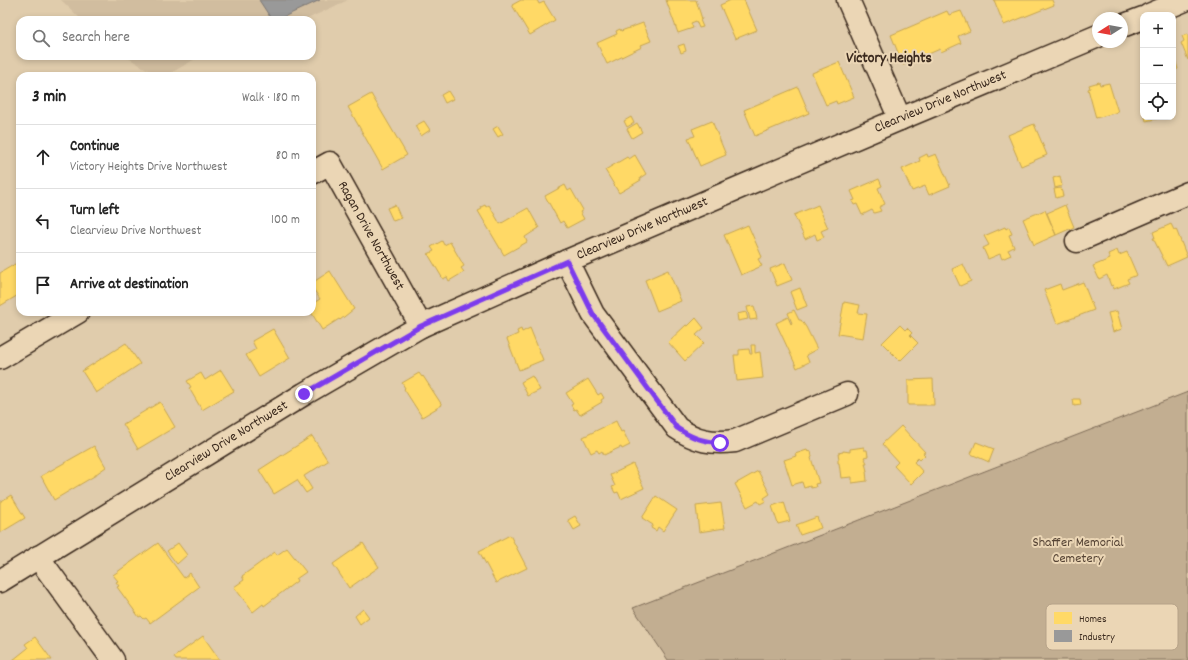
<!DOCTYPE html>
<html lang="en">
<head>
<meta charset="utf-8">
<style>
  :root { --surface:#fff; --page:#f6f6f6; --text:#222; --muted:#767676; --line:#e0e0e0 }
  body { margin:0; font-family:Dekko,sans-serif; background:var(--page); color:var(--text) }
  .controls { position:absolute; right:12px; top:12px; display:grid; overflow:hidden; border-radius:8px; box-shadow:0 2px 6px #0003 }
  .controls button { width:36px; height:36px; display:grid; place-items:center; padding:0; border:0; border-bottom:1px solid var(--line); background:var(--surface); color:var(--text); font:20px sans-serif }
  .compass { position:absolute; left:1092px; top:12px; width:36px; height:36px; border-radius:50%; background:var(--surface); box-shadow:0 2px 6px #0003; rotate:259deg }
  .stop { position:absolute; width:12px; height:12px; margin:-9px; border:3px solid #7c3aed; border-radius:50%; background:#fff }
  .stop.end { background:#7c3aed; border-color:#fff; box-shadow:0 1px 4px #0008 }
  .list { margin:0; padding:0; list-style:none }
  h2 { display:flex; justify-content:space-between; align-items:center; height:52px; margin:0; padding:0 16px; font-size:17px }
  h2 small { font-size:13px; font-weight:400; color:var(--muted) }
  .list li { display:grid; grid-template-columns:26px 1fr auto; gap:12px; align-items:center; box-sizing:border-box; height:64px; padding:0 16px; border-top:1px solid var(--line) }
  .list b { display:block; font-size:15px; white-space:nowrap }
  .list p { margin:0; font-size:13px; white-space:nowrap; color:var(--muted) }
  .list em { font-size:13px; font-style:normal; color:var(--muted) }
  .icon { flex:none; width:22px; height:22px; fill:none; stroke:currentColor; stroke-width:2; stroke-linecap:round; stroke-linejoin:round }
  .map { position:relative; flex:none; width:1188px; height:660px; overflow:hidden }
  .search { position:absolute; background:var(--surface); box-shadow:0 2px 6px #0003; left:16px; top:16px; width:300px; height:44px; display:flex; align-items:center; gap:10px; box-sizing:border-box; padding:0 14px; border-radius:12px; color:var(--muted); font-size:15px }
  .panel { position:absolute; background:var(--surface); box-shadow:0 2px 6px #0003; left:16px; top:72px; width:300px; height:244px; border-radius:12px }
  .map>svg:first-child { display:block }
</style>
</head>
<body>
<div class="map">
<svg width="1188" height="660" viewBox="0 0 1188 660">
  <rect width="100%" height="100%" fill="#e0ccac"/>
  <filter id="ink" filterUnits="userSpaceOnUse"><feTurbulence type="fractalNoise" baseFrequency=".025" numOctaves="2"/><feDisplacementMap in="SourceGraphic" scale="8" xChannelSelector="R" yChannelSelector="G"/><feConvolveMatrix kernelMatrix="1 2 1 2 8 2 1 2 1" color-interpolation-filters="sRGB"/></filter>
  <g filter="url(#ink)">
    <path fill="#d1bd9f" d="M 61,0 L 348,0 L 305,20 L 82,20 Z
      M 125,56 L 200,56 L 166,76 L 158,76 Z"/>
    <path fill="#c2ae91" stroke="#7e6c58" d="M 1188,392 L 1188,660 L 668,660 L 633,608 Z"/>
    <path fill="#ffd966" stroke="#c4a450" d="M 521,0 L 537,0 L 539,4 L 544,2 L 555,20 L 530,35 L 512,5 Z
      M 666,0 L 696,0 L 702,19 L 700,20 L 703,27 L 699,28 L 696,21 L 691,23 L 693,28 L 678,33 Z
      M 731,0 L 744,0 L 757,30 L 735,39 L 720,5 Z
      M 994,0 L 1052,0 L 1054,5 L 1004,25 Z
      M 947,11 L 949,15 L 961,11 L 970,31 L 958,36 L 961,43 L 941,52 L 940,49 L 903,65 L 891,35 Z
      M 643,23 L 651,41 L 641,45 L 642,47 L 607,64 L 597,43 L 617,34 L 616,31 L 620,29 L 621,31 Z
      M 1188,34 L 1188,60 L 1181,43 L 1184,41 L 1182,36 Z
      M 684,44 L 686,51 L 681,53 L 678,46 Z
      M 1173,53 L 1178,69 L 1173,71 Z
      M 839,62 L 854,97 L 837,104 L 836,101 L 826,105 L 812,73 Z
      M 1099,82 L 1100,85 L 1109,83 L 1118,112 L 1096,118 L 1088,89 L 1090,88 L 1089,85 Z
      M 798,87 L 809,113 L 755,136 L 744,110 Z
      M 448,91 L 453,99 L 445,103 L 441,95 Z
      M 371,94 L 407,155 L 383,169 L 348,107 Z
      M 631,117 L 634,123 L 627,127 L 624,121 Z
      M 1145,117 L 1159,117 L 1160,118 L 1146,121 Z
      M 424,121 L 430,130 L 421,136 L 415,126 Z
      M 712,121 L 726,155 L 700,166 L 688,138 L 695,136 L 692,129 Z
      M 637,123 L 642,132 L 632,138 L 627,129 Z
      M 1034,124 L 1047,155 L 1021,166 L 1008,135 Z
      M 498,126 L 503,134 L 498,137 L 493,129 Z
      M 927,154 L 928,157 L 936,154 L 950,186 L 929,195 L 925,186 L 912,191 L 902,169 L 920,161 L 919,158 Z
      M 635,155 L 646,174 L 640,178 L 641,180 L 619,193 L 605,170 L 627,157 L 629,159 Z
      M 1060,176 L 1062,186 L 1055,188 L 1053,178 Z
      M 879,179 L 882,186 L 878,188 L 885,204 L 879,207 L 881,211 L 874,213 L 872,210 L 862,215 L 857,204 L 854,205 L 852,201 L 855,200 L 851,191 Z
      M 565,185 L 568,191 L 571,189 L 583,210 L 580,212 L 584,219 L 567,228 L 563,221 L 560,223 L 545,196 Z
      M 1061,188 L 1063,196 L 1056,198 L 1054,189 Z
      M 395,205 L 401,218 L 393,221 L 387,208 Z
      M 485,205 L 486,207 L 489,205 L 500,224 L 528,208 L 539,228 L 525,237 L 527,242 L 504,255 L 478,211 L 482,209 L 481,207 Z
      M 818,205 L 828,228 L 821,231 L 824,237 L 817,240 L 815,234 L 805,239 L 794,215 Z
      M 1065,205 L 1074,227 L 1056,235 L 1047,213 Z
      M 1045,210 L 1056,235 L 1034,245 L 1023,219 Z
      M 1171,224 L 1174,230 L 1176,229 L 1187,257 L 1167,266 L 1153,238 L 1155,238 L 1153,232 Z
      M 748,225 L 762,257 L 758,259 L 762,266 L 741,275 L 724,235 Z
      M 1005,227 L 1006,229 L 1009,227 L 1012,234 L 1009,235 L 1014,247 L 1008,250 L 1011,255 L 1002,259 L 1000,254 L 988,259 L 983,248 L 989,245 L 984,236 Z
      M 442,241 L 444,245 L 450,242 L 464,266 L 461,268 L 464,272 L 449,281 L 447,277 L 443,279 L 428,254 L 434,251 L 431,247 Z
      M 1117,250 L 1119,255 L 1127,252 L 1137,275 L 1127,279 L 1129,283 L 1114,289 L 1113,285 L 1111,286 L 1107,275 L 1099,279 L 1093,266 L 1110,259 L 1108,254 Z
      M 20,261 L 20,294 L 0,306 L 0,273 Z
      M 785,263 L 792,280 L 777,286 L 770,269 Z
      M 963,264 L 971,281 L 960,286 L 952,269 Z
      M 668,270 L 681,301 L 657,311 L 645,280 Z
      M 330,271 L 354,309 L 340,320 L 339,319 L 322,330 L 311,312 L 312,312 L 312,304 L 320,299 L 312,287 L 312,283 Z
      M 1083,282 L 1094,310 L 1057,324 L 1044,290 L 1060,284 L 1062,290 Z
      M 800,288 L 807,306 L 797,310 L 790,292 Z
      M 844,302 L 860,305 L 858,313 L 867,314 L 863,338 L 838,334 Z
      M 754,306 L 757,319 L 750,320 L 747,307 Z
      M 794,310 L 799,320 L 801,320 L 806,327 L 817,349 L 806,355 L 809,362 L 797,368 L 776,323 L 788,317 L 791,324 L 792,323 L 788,313 Z
      M 1117,311 L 1122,329 L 1113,332 L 1108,313 Z
      M 746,312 L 748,319 L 738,321 L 737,314 Z
      M 696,318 L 704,328 L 696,335 L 704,343 L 685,361 L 668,342 L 686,325 L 688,326 Z
      M 900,325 L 905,330 L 907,328 L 912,333 L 910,335 L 918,343 L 900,361 L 882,343 Z
      M 530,328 L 543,360 L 519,370 L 507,339 L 518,334 L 517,331 L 521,329 L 522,332 Z
      M 273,329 L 290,358 L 259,377 L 246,355 L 256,349 L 252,341 Z
      M 126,343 L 140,364 L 96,393 L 82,371 Z
      M 751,345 L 755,345 L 755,353 L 760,352 L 763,378 L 737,381 L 734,355 L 739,355 L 739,350 L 749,349 L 750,354 L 752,354 Z
      M 221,370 L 234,391 L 202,410 L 189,388 L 191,387 L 187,381 L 201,373 L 205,380 Z
      M 419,373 L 422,377 L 423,376 L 442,405 L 422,417 L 404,389 L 405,388 L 402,383 Z
      M 532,376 L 540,390 L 528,396 L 521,382 Z
      M 588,379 L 598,395 L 601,393 L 604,398 L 601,400 L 602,402 L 580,415 L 576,409 L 574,410 L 571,405 L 573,404 L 566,393 Z
      M 933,379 L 934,405 L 908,405 L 908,380 Z
      M 1073,399 L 1080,399 L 1081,405 L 1074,406 Z
      M 160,402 L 175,427 L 138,449 L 123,424 Z
      M 616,421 L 621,432 L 623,431 L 630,445 L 622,449 L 621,447 L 604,455 L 602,451 L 599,453 L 597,450 L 591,453 L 583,437 Z
      M 901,426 L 925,452 L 923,453 L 925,455 L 920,460 L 918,458 L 914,462 L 923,472 L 911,484 L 894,466 L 898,462 L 882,444 Z
      M 312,436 L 328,461 L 304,476 L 312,489 L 306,493 L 297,480 L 274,494 L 259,470 Z
      M 976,442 L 994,449 L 989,462 L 971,454 Z
      M 94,446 L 106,467 L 96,474 L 96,475 L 54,500 L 41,476 Z
      M 864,447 L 864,450 L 867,450 L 868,456 L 864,457 L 867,463 L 865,463 L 867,471 L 866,471 L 867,481 L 852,483 L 852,477 L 841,478 L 839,463 L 838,463 L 838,460 L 839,459 L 838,453 L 843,452 L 843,451 L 850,452 L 850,449 Z
      M 807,450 L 808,452 L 811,451 L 812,457 L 811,458 L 819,483 L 815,484 L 816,487 L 811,488 L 810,486 L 804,488 L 802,482 L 792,485 L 784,460 L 796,456 L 795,454 Z
      M 633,464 L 644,488 L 621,499 L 618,492 L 615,493 L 612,487 L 615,486 L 610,475 Z
      M 758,471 L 770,494 L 764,498 L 766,501 L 760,504 L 758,501 L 747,507 L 735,484 Z
      M 11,495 L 25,518 L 0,533 L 0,502 Z
      M 656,496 L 677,510 L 663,531 L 658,527 L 656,531 L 651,528 L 653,525 L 642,518 Z
      M 784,502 L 790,521 L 778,524 L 772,506 Z
      M 721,503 L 725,528 L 699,532 L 696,506 Z
      M 575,516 L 581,526 L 574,530 L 568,520 Z
      M 817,517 L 821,528 L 800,535 L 796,525 Z
      M 510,535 L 527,568 L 496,583 L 479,551 Z
      M 158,543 L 184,578 L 190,573 L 199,587 L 150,623 L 146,618 L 144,619 L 141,616 L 139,617 L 117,587 L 119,586 L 116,582 L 118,581 L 113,575 Z
      M 178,543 L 187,555 L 177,564 L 167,551 Z
      M 363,543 L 379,567 L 349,588 L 333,564 Z
      M 287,548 L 306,572 L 296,579 L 297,581 L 264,606 L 263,604 L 253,612 L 234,587 L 244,580 L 242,576 L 275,552 L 277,555 Z
      M 363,609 L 369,617 L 360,624 L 355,616 Z
      M 203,636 L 220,660 L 176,660 L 174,657 Z
      M 35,637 L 52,660 L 13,660 L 28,648 L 25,644 Z"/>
    <path fill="#999" stroke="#7d7874" d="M 259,0 L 320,0 L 277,20 L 272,20 Z"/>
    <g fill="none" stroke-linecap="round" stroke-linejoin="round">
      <defs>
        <g id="minor">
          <path d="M 848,0 L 900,119"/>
          <path id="s1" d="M 312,173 L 330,163 L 421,326"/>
          <path d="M 1077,241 L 1188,193"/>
          <path d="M 567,261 L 593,314 L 677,428 C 696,441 712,444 735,441 L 847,394"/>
          <path d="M 0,358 L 78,312"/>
          <path d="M 38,557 L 113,660"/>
        </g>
        <g id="tertiary">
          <path d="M 1149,15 L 1185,0"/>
          <path d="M 1122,26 L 1143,18"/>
          <path id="s2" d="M 0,581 L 304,394 L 421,326 L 567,261 L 900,119 L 1098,36"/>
        </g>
      </defs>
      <use href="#minor" stroke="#3b2a1e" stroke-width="25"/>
      <use href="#tertiary" stroke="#3b2a1e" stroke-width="25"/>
      <use href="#minor" stroke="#ebd6b5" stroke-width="22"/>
      <use href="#tertiary" stroke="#ebd6b5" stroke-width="22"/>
    </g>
  </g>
  <g fill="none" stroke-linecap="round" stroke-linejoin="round" filter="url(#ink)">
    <path stroke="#7c3aed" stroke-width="5" d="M 304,394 L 421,326 L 567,261 L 593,314 L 677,428 C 692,438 702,441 720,443"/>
  </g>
  <g text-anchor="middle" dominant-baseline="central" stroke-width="4" stroke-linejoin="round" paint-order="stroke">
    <g font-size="14" fill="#3b2a1e" stroke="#ebd6b5">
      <text stroke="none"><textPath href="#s2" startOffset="1058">Clearview Drive Northwest</textPath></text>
      <text stroke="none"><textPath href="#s2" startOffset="734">Clearview Drive Northwest</textPath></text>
      <text stroke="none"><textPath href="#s1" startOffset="104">Ragan Drive Northwest</textPath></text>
      <text stroke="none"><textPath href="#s2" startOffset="266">Clearview Drive Northwest</textPath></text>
    </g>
    <g font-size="14" fill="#564435" stroke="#ebd6b5">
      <text x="1078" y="543">Shaffer Memorial<tspan x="1078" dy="16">Cemetery</tspan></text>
    </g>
    <g font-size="15" font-weight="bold" fill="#3b2a1e" stroke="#ebd6b5">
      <text x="889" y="59">Victory Heights</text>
    </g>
  </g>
  <rect x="1046" y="604" width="132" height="46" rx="6" fill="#ebd6b5" stroke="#b6a288" stroke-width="1"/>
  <rect x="1054" y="612" width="18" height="12" fill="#ffd966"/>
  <rect x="1054" y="630" width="18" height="12" fill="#999"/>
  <g font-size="11" fill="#3b2a1e">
    <text x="1079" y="622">Homes</text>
    <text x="1079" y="640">Industry</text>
  </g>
</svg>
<div class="controls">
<button>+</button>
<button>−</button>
<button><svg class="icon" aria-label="locate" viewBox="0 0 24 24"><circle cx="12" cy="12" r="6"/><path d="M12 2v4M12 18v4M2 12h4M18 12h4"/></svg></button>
</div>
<svg class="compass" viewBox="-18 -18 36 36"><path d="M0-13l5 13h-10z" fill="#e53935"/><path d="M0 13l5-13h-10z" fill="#767676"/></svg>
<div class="stop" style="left:720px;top:443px"></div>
<div class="stop end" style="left:304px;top:394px"></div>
<div class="search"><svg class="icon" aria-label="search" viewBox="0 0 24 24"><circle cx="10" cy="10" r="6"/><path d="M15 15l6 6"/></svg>Search here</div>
<section class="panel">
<h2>3 min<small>Walk · 180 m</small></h2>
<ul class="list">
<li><svg class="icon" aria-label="ahead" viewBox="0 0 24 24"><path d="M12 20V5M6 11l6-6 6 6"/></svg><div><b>Continue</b><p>Victory Heights Drive Northwest</p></div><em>80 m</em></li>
<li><svg class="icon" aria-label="left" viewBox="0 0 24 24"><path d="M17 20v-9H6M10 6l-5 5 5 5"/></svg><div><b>Turn left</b><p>Clearview Drive Northwest</p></div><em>100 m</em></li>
<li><svg class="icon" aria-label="arrive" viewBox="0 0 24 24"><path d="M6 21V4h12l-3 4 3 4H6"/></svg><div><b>Arrive at destination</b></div></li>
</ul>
</section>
</div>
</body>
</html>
